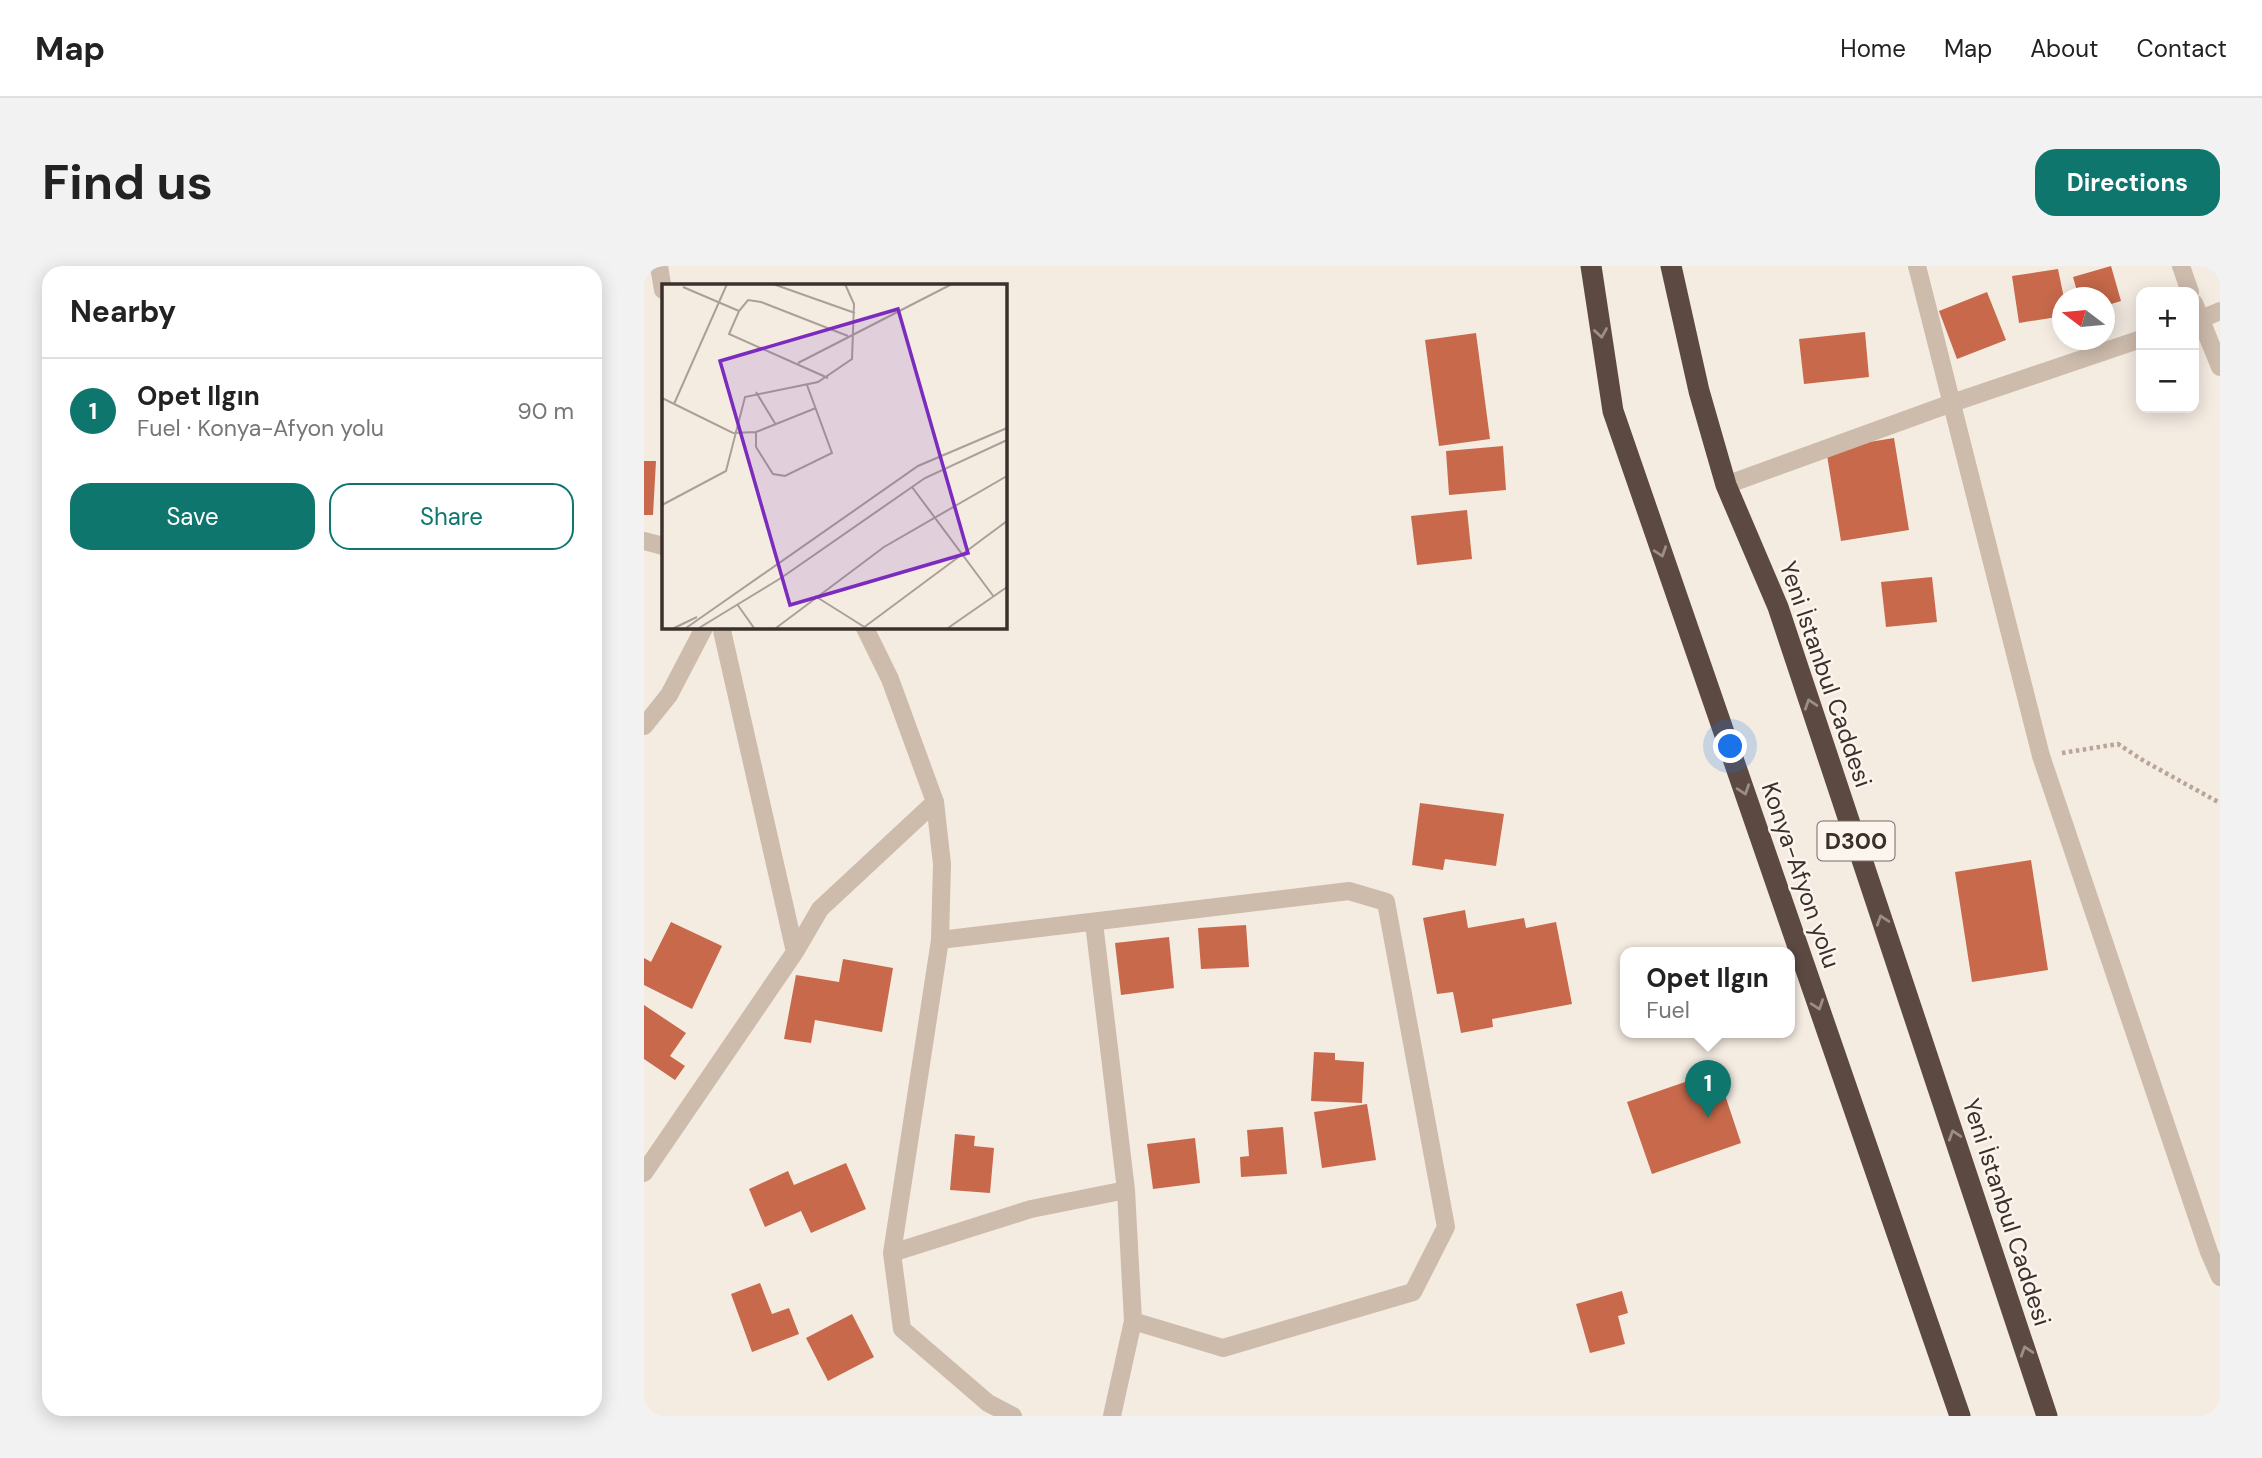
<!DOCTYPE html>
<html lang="en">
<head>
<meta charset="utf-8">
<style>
  :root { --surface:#fff; --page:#f2f2f2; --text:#222; --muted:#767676; --line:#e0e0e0; --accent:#0f766e }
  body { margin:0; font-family:"DM Sans",sans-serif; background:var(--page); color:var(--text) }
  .controls { position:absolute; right:21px; top:21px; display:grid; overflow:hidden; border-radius:14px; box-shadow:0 4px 18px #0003 }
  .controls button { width:63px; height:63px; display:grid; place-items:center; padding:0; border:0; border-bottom:2px solid var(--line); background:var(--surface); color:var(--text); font:35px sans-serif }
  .compass { position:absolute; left:1408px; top:21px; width:63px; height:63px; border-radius:50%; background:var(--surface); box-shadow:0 4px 18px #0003; rotate:286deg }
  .you { position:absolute; left:1087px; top:481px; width:24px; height:24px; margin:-18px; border:5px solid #fff; border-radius:50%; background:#1a73e8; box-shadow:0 0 0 10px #1a73e833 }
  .badge { display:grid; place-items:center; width:46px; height:46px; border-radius:50%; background:var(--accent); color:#fff; font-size:23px; font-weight:700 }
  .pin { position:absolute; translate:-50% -58px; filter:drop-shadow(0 2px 4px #0008) }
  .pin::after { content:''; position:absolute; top:37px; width:24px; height:21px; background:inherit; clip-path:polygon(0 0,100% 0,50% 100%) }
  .popup { position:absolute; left:976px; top:681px; width:175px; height:91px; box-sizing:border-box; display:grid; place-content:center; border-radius:14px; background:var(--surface); filter:drop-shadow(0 2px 5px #0005); font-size:23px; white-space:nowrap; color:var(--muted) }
  .popup b { font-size:26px; color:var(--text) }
  .popup::after { content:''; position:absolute; left:50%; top:100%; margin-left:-14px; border:14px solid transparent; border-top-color:var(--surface) }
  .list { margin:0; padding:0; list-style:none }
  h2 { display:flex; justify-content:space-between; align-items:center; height:91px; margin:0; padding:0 28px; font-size:30px }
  h2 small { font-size:23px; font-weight:400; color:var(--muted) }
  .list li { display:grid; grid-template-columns:46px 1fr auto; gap:21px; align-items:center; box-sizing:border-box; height:105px; padding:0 28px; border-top:2px solid var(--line) }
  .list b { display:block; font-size:26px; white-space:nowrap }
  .list p { margin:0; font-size:23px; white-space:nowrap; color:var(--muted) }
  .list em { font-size:23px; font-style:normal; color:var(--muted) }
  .actions { display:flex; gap:14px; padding:21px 28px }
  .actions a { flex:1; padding:16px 0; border:2px solid var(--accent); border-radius:21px; text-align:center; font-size:24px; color:var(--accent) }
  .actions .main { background:var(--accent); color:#fff }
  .map { position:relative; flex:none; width:1576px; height:1150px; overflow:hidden; border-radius:21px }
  header { display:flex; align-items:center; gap:42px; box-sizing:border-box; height:98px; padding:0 35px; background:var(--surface); border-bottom:2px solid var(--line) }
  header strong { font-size:33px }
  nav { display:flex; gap:38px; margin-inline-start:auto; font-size:24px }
  .intro { display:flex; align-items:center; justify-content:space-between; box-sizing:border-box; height:168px; padding:0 42px }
  h1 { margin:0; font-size:49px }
  .button { padding:18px 32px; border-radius:21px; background:var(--accent); color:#fff; font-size:24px; font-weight:700 }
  main { display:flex; gap:42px; padding:0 42px }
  aside { flex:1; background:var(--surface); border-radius:21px; box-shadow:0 4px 18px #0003 }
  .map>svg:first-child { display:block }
</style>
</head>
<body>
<header>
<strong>Map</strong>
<nav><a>Home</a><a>Map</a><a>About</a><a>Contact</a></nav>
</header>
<div class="intro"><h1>Find us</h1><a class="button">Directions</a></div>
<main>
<aside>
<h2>Nearby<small></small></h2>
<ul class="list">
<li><span class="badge">1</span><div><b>Opet Ilgın</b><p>Fuel · Konya-Afyon yolu</p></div><em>90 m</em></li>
</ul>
<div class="actions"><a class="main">Save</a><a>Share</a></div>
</aside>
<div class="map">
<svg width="1576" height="1150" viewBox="0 0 1576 1150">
  <rect width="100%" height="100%" fill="#f4ebe1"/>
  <path fill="#c8694b" d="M 1467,0 L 1477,35 L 1461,40 L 1461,32 L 1435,32 L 1429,11 Z
    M 1414,3 L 1420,32 L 1419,50 L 1375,57 L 1368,10 Z
    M 1343,26 L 1362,74 L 1313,93 L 1295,45 Z
    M 1221,66 L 1225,111 L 1160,118 L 1155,73 Z
    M 832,67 L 846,173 L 795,180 L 781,74 Z
    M 1250,172 L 1265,264 L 1197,275 L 1182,183 Z
    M 859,180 L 862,224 L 805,229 L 802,185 Z
    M 0,195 L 12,195 L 9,249 L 0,249 Z
    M 823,244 L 828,293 L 773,299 L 767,250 Z
    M 1288,311 L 1293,356 L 1242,361 L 1237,316 Z
    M 776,537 L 860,548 L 852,600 L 801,593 L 799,604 L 768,599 Z
    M 1387,594 L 1404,704 L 1328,716 L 1311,606 Z
    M 821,644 L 824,662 L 880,652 L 882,662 L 912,656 L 928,738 L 848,753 L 849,761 L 817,767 L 809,726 L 793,728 L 779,652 Z
    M 27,656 L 78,680 L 48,743 L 0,719 L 0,692 L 7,696 Z
    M 602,659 L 605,701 L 557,703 L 554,662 Z
    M 525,671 L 530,722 L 477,729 L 471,677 Z
    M 199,693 L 249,702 L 238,766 L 171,754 L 167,777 L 140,773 L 152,709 L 195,716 Z
    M 0,739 L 42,767 L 26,790 L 41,800 L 31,814 L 0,793 Z
    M 670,786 L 691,787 L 691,794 L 720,796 L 718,837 L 667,835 Z
    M 1073,805 L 1097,877 L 1008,908 L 983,836 Z
    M 723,838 L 732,894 L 678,902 L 670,846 Z
    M 639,861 L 643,908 L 597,911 L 596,891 L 605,890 L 603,864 Z
    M 311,868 L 331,870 L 330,880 L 350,882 L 346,927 L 306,924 Z
    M 551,872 L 556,917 L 509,923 L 503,878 Z
    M 202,897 L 222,943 L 167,967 L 157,945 L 121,961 L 105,923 L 144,905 L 150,919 Z
    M 116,1017 L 128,1048 L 145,1042 L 155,1068 L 108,1086 L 87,1028 Z
    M 978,1025 L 984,1047 L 974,1050 L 981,1078 L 946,1087 L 932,1038 Z
    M 208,1048 L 230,1091 L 184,1115 L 162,1072 Z"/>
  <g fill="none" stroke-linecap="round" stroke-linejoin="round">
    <path stroke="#b9a596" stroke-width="4.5" stroke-dasharray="3.5 3.5" stroke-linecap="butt" d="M 1418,487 L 1474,478 L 1500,495 L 1576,537"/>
    <path stroke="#cdbbac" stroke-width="18" d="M 15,0 L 19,24
      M 1273,0 L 1397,490 L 1565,986 L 1576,1011
      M 1537,0 L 1546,26
      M 1550,37 L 1576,101
      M 1550,56 L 1576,45
      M 1082,219 L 1308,137 L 1497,73
      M 0,275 L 19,280
      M 77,360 L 151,686
      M 220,360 L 246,413 L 291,536 L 298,598 L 296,674 L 248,987 L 258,1063 L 344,1137 L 369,1150
      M 0,460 L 25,429 L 61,360
      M 450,657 L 482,924 L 489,1055 L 468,1150
      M 296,674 L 705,625 L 742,636 L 802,961 L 769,1026 L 579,1082 L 489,1055
      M 0,907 L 151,686 L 176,643 L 291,536
      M 248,987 L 387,943 L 482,924"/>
    <path stroke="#5c4a42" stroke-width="21" d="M 947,0 L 969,145 L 1316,1150
      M 1027,0 L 1055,125 L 1082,219 L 1134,341 L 1403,1150"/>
  </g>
  <defs><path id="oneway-chevron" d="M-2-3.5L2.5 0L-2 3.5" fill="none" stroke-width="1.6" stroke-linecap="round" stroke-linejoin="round" transform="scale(1.75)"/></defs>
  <g stroke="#9c8e87">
    <use href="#oneway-chevron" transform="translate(957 67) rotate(81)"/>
    <use href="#oneway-chevron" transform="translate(1017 286) rotate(71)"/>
    <use href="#oneway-chevron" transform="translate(1166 438) rotate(-108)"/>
    <use href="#oneway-chevron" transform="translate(1100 524) rotate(71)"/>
    <use href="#oneway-chevron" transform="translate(1238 654) rotate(-108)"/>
    <use href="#oneway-chevron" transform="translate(1174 739) rotate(71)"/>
    <use href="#oneway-chevron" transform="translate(1310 869) rotate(-108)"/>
    <use href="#oneway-chevron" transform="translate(1382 1085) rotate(-108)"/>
  </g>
  <g text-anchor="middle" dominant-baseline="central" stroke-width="5" stroke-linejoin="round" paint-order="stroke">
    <rect fill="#fbf5ee" stroke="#756b66" stroke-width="2" x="1173.5" y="555.5" width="77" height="39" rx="5"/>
    <g font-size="23" font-weight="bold" fill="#3b302b">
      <text x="1212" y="575">D300</text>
    </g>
    <g font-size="24" fill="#3b302b" stroke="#fbf5ee">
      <text transform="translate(1182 408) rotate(71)">Yeni İstanbul Caddesi</text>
      <text transform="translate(1157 609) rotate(71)">Konya-Afyon yolu</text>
      <text transform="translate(1363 946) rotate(72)">Yeni İstanbul Caddesi</text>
    </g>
  </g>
  <g transform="translate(18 18)">
    <rect width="345" height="345" fill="#f4ebe1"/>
    <path fill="none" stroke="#aaa098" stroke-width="2" d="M 111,0 L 193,29M 21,3 L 77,27M 136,79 L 290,0M 166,94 L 67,50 L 77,27 L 86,16 L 99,18 L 186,52M 94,108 L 114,141M 0,114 L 71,149 L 94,148 L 154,124M 12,120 L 65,0M 94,148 L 94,163 L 111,190 L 123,192 L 170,169 L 145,101M 250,203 L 332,313M 0,221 L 64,187 L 83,113 L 156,98 L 190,75 L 192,20 L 183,0M 153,312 L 204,344M 75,320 L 92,344M 12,344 L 35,333M 24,344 L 256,182 L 345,144M 37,344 L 119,294 L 263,194 L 345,156M 114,344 L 222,263 L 345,192M 201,344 L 345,237M 286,344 L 345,303"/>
    <path fill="#7b2cbf" fill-opacity="0.15" stroke="#7b2cbf" stroke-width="3.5" d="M 236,25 L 306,269 L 128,321 L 58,77 Z"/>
    <rect width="345" height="345" fill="none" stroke="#3b302b" stroke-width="3.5"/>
  </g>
</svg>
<div class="controls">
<button>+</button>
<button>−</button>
</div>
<svg class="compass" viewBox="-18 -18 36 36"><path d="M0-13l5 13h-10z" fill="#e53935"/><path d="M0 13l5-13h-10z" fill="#767676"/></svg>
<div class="you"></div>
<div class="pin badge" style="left:1064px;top:852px">1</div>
<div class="popup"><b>Opet Ilgın</b>Fuel</div>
</div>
</main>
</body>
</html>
